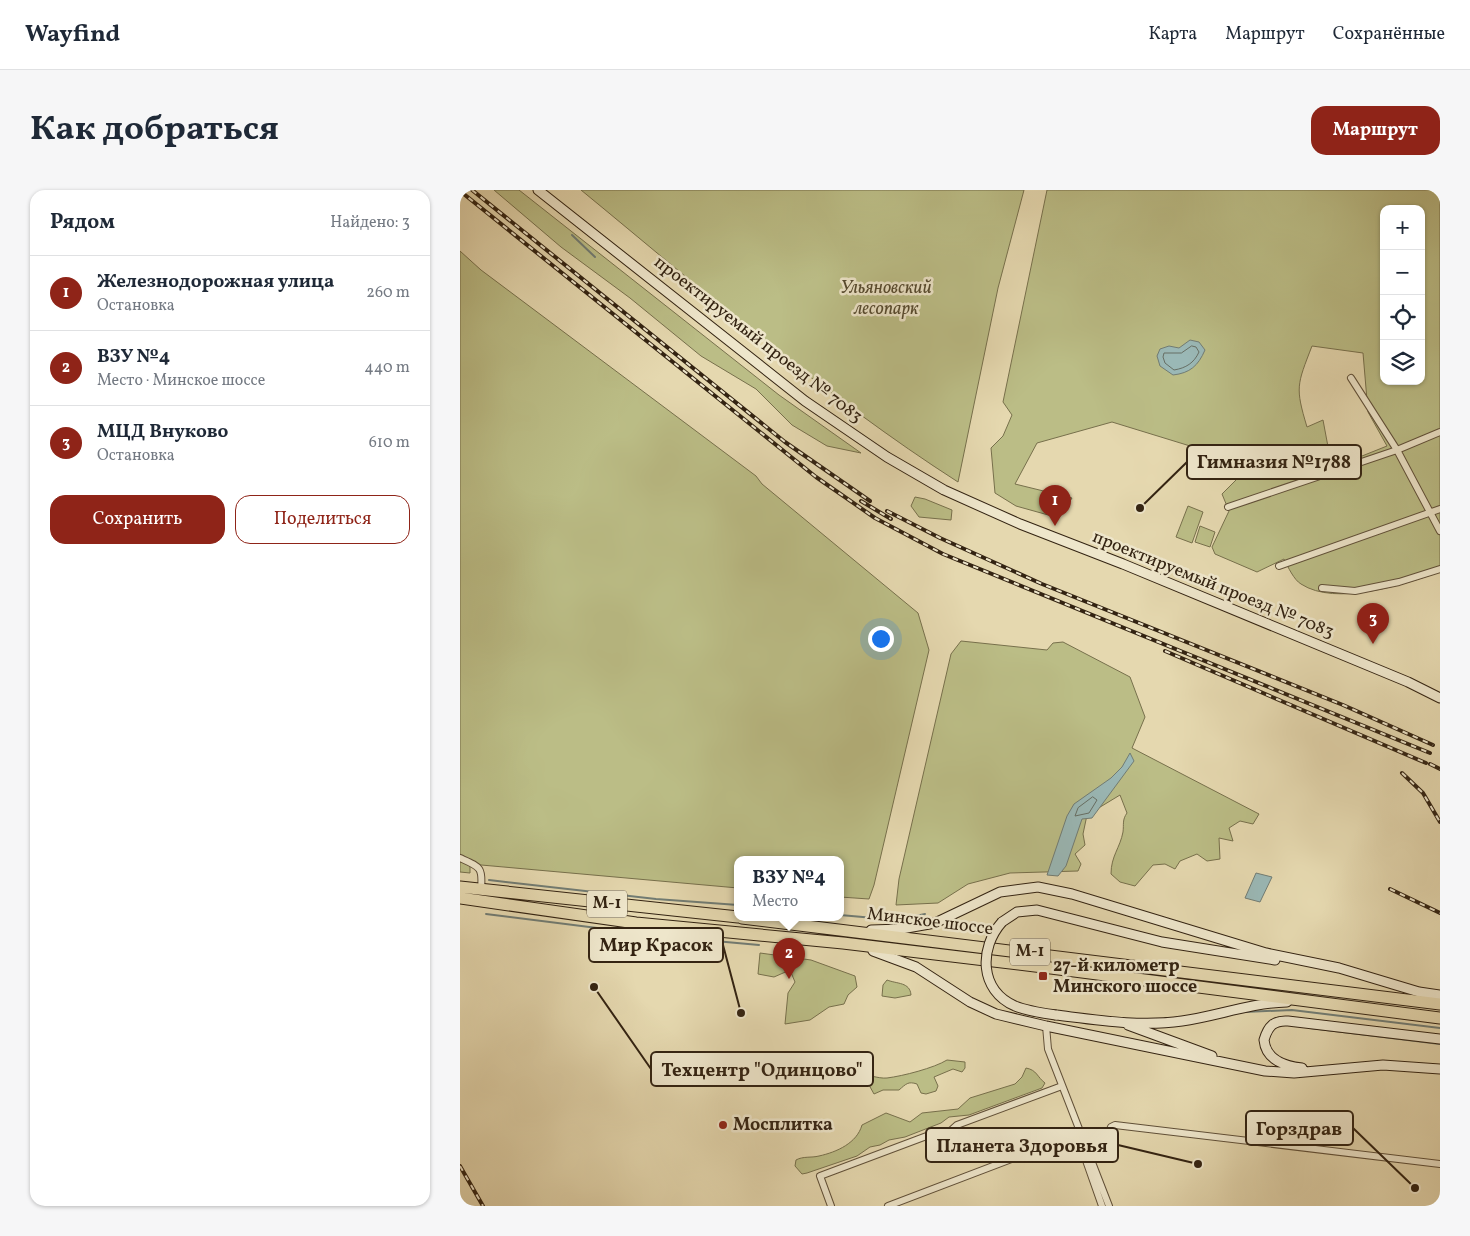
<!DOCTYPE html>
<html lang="ru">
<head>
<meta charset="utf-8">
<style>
  :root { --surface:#fff; --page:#f6f6f7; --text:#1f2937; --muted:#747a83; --line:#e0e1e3; --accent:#8f2418 }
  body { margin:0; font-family:Vollkorn,serif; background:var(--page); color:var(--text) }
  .controls { position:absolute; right:15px; top:15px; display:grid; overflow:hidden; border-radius:10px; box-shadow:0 1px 4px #0004 }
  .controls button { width:45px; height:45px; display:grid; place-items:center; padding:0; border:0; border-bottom:1px solid var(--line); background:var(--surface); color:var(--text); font:25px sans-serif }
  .you { position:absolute; left:420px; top:448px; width:18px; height:18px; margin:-12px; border:4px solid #fff; border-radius:50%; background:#1a73e8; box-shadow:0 0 0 8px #1a73e833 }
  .badge { display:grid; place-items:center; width:32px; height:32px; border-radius:50%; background:var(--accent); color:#fff; font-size:16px; font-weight:700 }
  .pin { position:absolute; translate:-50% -41px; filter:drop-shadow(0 1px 2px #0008) }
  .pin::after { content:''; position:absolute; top:26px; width:18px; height:15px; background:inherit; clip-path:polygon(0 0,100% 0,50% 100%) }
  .popup { position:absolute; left:274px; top:666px; width:110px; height:65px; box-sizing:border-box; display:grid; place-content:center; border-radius:10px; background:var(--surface); filter:drop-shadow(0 1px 4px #0005); font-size:16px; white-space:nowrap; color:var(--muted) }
  .popup b { font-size:19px; color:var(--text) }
  .popup::after { content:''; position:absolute; left:50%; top:100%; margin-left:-10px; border:10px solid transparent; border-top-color:var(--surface) }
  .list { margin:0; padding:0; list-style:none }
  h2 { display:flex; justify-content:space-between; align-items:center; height:65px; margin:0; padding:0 20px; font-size:21px }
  h2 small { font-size:16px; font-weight:400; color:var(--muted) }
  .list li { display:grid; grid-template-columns:32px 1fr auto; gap:15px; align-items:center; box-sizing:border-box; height:75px; padding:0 20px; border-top:1px solid var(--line) }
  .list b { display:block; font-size:19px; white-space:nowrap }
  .list p { margin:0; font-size:16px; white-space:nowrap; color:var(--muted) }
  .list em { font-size:16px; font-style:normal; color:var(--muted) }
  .actions { display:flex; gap:10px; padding:15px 20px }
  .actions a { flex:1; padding:11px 0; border:1px solid var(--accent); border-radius:15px; text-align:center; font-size:18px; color:var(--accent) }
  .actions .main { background:var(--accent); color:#fff }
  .icon { flex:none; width:28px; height:28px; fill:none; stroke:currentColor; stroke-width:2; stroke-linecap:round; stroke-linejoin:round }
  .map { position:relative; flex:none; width:980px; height:1016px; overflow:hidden; border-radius:15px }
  header { display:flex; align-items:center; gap:30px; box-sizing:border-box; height:70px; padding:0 25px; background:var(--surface); border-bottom:1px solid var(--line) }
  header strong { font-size:24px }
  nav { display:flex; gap:28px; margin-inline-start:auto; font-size:18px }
  .intro { display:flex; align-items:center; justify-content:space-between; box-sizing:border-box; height:120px; padding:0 30px }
  h1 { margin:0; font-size:35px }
  .button { padding:12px 22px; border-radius:15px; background:var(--accent); color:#fff; font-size:18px; font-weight:700 }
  main { display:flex; gap:30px; padding:0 30px }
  aside { flex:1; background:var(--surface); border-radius:15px; box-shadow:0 1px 4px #0004 }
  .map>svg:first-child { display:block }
</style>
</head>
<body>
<header>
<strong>Wayfind</strong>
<nav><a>Карта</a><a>Маршрут</a><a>Сохранённые</a></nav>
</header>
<div class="intro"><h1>Как добраться</h1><a class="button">Маршрут</a></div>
<main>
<aside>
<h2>Рядом<small>Найдено: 3</small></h2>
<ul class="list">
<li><span class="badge">1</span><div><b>Железнодорожная улица</b><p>Остановка</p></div><em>260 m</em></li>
<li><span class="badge">2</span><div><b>ВЗУ №4</b><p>Место · Минское шоссе</p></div><em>440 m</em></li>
<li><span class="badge">3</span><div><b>МЦД Внуково</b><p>Остановка</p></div><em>610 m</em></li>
</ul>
<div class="actions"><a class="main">Сохранить</a><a>Поделиться</a></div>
</aside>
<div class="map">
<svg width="980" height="1016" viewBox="0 0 980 1016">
  <rect width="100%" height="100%" fill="#e5d8af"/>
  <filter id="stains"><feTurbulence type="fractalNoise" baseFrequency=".004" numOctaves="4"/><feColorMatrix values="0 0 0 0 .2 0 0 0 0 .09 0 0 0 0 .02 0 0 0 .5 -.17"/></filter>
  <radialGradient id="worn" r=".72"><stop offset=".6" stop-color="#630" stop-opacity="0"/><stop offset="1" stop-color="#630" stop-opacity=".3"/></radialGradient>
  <path fill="#bbbd86" stroke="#77704c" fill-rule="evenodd" d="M 34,0 L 59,0 L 319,205 L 401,263 L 367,256 L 332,235 L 296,199 L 241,166 L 170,108 L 101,57 Z
    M 121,0 L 564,0 L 538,98 L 498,292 C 364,206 244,101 121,0 Z
    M 587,0 L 980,0 L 980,382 C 945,394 876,417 841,394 C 834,390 828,377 824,369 L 797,382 L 755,364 L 752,357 L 769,321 L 762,304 L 784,282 L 779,271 L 652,232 L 577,253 L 555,294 L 612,308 L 599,328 L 556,316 L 535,303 L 531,258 L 543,246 L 552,225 L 543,212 ZM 924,19 L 961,19 L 961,191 L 924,191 ZM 852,156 L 903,163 L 908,222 L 927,256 L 872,278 L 863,230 L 847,237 C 835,197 837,195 852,156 Z
    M 0,61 L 21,80 L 296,286 L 302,294 L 458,423 L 469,460 L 414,695 L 409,709 L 380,707 L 380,670 L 278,670 L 278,698 L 10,674 L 10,683 L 0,682 Z
    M 455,307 L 465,309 L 492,320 L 491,330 L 459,327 L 451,316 Z
    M 728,316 L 743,322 L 732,353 L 716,347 Z
    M 740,336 L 755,342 L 750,357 L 735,352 Z
    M 501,451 L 587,460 L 593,453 L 603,452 L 670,487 L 685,527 L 672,558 L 799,624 L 793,634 L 780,631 L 769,638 L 773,651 L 759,648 L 760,669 L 747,671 L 737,664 L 720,671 L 715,679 L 705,674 L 693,675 L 675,696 L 660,692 L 651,684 C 651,666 660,658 663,642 C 664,634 662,630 667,623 L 660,605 L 627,625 L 623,644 L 625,655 L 615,664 L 621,674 L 618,681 L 550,683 L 508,694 L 478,713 L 436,715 L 439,689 L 491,464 Z
    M 300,763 L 351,770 L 395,786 L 397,797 L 388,805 L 384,814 L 369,817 L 350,830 L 325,834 L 328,803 L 335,792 L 330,780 L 314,787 L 298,784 Z
    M 427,790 C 437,794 450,792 451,805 L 435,808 L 422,806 L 423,795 Z
    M 487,870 L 505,872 L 505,878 L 502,882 L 493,879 L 474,887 L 478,896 L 476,901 L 466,904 L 461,903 L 457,894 C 448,891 446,894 439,900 L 423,900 L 414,904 L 409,895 L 400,892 L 400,887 C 408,883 417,889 427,888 C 443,886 474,878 487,870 Z
    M 566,878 C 577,880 577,887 585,893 L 582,898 L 509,925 L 489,927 L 481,933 L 445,947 L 429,950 L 420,955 L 410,957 L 397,966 L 347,983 L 342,984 L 335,976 L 336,970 C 343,966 351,968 359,966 C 377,962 397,953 402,935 L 426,923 L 450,932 L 462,923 L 498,919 L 510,908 L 555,894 L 562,887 Z"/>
  <path fill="#9ab8b6" stroke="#717c74" d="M 730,150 L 739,152 L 745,160 C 738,176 730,183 713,185 L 700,176 L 697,166 L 700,159 L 709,156 L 719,158 Z
    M 670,563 L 674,571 L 632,628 L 622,629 L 606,676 L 598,686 L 587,685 L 607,626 L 614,614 L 651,588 L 662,577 Z
    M 796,683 L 812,687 L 800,712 L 785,708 Z"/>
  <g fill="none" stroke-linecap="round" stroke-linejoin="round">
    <path stroke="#666e64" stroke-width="1" d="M 732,156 L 736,157 L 739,162 C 734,173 726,178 714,180 L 705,173 L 703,167 L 704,163 L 721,163 Z
      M 633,607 L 637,610 L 629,623 L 615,626 L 618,618 Z"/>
    <path stroke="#717c74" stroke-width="2" d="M 112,45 L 135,67
      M 29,690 L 196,709 L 278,715
      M 26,724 L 169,742
      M 380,725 L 437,730 L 465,724
      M 200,746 L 299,755
      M 784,822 L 832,820 L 980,838
      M 850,838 L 980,854"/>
    <defs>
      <path id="street" d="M 891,188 L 937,260 L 980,341
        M 768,317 L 937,260 L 980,242
        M 819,376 L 980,319
        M 862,398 L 895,401 L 939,392 L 980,379
        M 0,668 C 20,677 23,677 21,699
        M 586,836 L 588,859 L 649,1016
        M 623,962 L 642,1016
        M 371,1016 L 360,986 L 472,944 L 487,944 L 497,935 L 602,896
        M 428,1016 L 620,943 L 647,946 L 651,937 L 655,935 L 980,974"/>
      <path id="secondary" d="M 78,0 L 345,211 L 427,267 L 484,300 L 560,334 L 663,374 L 948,492 L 980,508
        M 542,732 L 557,722 L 577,720 L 702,752 L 815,770
        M 411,740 L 441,739 L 475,733 L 540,702 L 578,697 L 612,704 L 806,763 L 879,778 L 959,802 L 980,805
        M 413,761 L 456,777 L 510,812 L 536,824 L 586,836 L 805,881 L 834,883 L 923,875 L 980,879
        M 596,825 C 637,830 680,837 722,831 C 757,826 790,813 827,812
        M 668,835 L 752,866
        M 842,878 C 824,876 806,870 804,850 C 808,836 814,830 828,831 L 980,849"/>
      <path id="highway" d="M 0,697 L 278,727
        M 0,708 L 176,733 L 383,753 L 583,777 L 980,828
        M 282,728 L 980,814"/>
    </defs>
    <use href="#street" stroke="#605039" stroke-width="8"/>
    <use href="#secondary" stroke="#332312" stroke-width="11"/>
    <use href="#highway" stroke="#332312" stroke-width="13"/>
    <use href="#street" stroke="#eee6cb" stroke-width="6"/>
    <use href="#secondary" stroke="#eee6cb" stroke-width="9"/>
    <use href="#highway" stroke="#e5d8af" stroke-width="11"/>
    <defs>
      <path id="rail" d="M 12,0 L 325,252 L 410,311
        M 0,1 L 356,287 L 415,328 L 483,364 L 970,563
        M 401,311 L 431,329
        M 427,321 L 480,348 L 582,394 L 883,515 L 973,555
        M 705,461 L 966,573
        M 970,574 L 980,579
        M 942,583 L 963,603 L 980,632
        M 930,699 L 980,723
        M 0,976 L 23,1016"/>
    </defs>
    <use href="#rail" stroke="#332312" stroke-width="4"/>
    <use href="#rail" stroke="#eee6cb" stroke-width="2" stroke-dasharray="5.5" stroke-linecap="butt"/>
    <defs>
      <path id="secondary-bridge" d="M 542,732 C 519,758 519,800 555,816 C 567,821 582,823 596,825"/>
    </defs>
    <use href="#secondary-bridge" stroke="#332312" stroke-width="11" stroke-linecap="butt"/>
    <use href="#secondary-bridge" stroke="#eee6cb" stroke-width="9"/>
  </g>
  <g fill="#8f2418" stroke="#eee6cb" stroke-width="2">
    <rect x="578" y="781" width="10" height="10" rx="2.5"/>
    <circle cx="263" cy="935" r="5"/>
  </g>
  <g text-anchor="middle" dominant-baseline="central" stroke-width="5" stroke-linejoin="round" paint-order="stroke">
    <g fill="#eee6cb" stroke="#6b5e4a" stroke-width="1">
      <rect x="127" y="700.5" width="40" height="27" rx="4"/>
      <rect x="550" y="748.5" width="40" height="27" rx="4"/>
    </g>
    <g font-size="16" font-weight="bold" fill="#332312">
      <text x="147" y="714">М-1</text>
      <text x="570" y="762">М-1</text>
    </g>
    <g font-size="18" font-style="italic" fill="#554a2f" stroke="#eee6cb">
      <text x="426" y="98">Ульяновский<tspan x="426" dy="21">лесопарк</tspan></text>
    </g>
    <g font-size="18" fill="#332312" stroke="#eee6cb">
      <text transform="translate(298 150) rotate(38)">проектируемый проезд № 7083</text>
      <text transform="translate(753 395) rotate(22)">проектируемый проезд № 7083</text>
      <text transform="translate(470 732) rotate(7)">Минское шоссе</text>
    </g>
    <g font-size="18" font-weight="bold" fill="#332312" stroke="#eee6cb" text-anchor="start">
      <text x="593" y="776">27-й километр<tspan x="593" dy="21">Минского шоссе</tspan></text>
      <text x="273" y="935">Мосплитка</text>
    </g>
  </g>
  <path fill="none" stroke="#332312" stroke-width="2" d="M680 318L727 272M281 823L263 755M134 797L191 879M955 998L893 938M738 974L658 955"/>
  <g fill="#332312" stroke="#eee6cb" stroke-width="2">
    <circle cx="680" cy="318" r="5"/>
    <circle cx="281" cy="823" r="5"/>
    <circle cx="134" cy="797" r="5"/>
    <circle cx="955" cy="998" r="5"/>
    <circle cx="738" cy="974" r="5"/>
  </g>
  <g fill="#eee6cb" stroke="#332312" stroke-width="2">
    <rect x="727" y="255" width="174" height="34" rx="5"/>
    <rect x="129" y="738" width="134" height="34" rx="5"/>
    <rect x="191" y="862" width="222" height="34" rx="5"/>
    <rect x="786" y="921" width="107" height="34" rx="5"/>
    <rect x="466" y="938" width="192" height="34" rx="5"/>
  </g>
  <g font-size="19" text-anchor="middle" font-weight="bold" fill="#332312">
    <text x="814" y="278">Гимназия №1788</text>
    <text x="196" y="761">Мир Красок</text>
    <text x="302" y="886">Техцентр "Одинцово"</text>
    <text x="839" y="945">Горздрав</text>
    <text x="562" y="962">Планета Здоровья</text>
  </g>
  <rect width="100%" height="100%" filter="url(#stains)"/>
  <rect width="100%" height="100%" fill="url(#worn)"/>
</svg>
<div class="controls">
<button>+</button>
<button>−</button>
<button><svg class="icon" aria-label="locate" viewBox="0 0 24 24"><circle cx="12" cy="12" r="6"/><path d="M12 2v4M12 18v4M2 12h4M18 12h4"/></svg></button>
<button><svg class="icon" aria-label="layers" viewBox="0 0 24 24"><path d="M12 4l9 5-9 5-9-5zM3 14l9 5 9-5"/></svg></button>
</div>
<div class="you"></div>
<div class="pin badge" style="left:595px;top:336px">1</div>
<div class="pin badge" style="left:329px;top:789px">2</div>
<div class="popup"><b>ВЗУ №4</b>Место</div>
<div class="pin badge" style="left:913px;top:454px">3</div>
</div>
</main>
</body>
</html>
